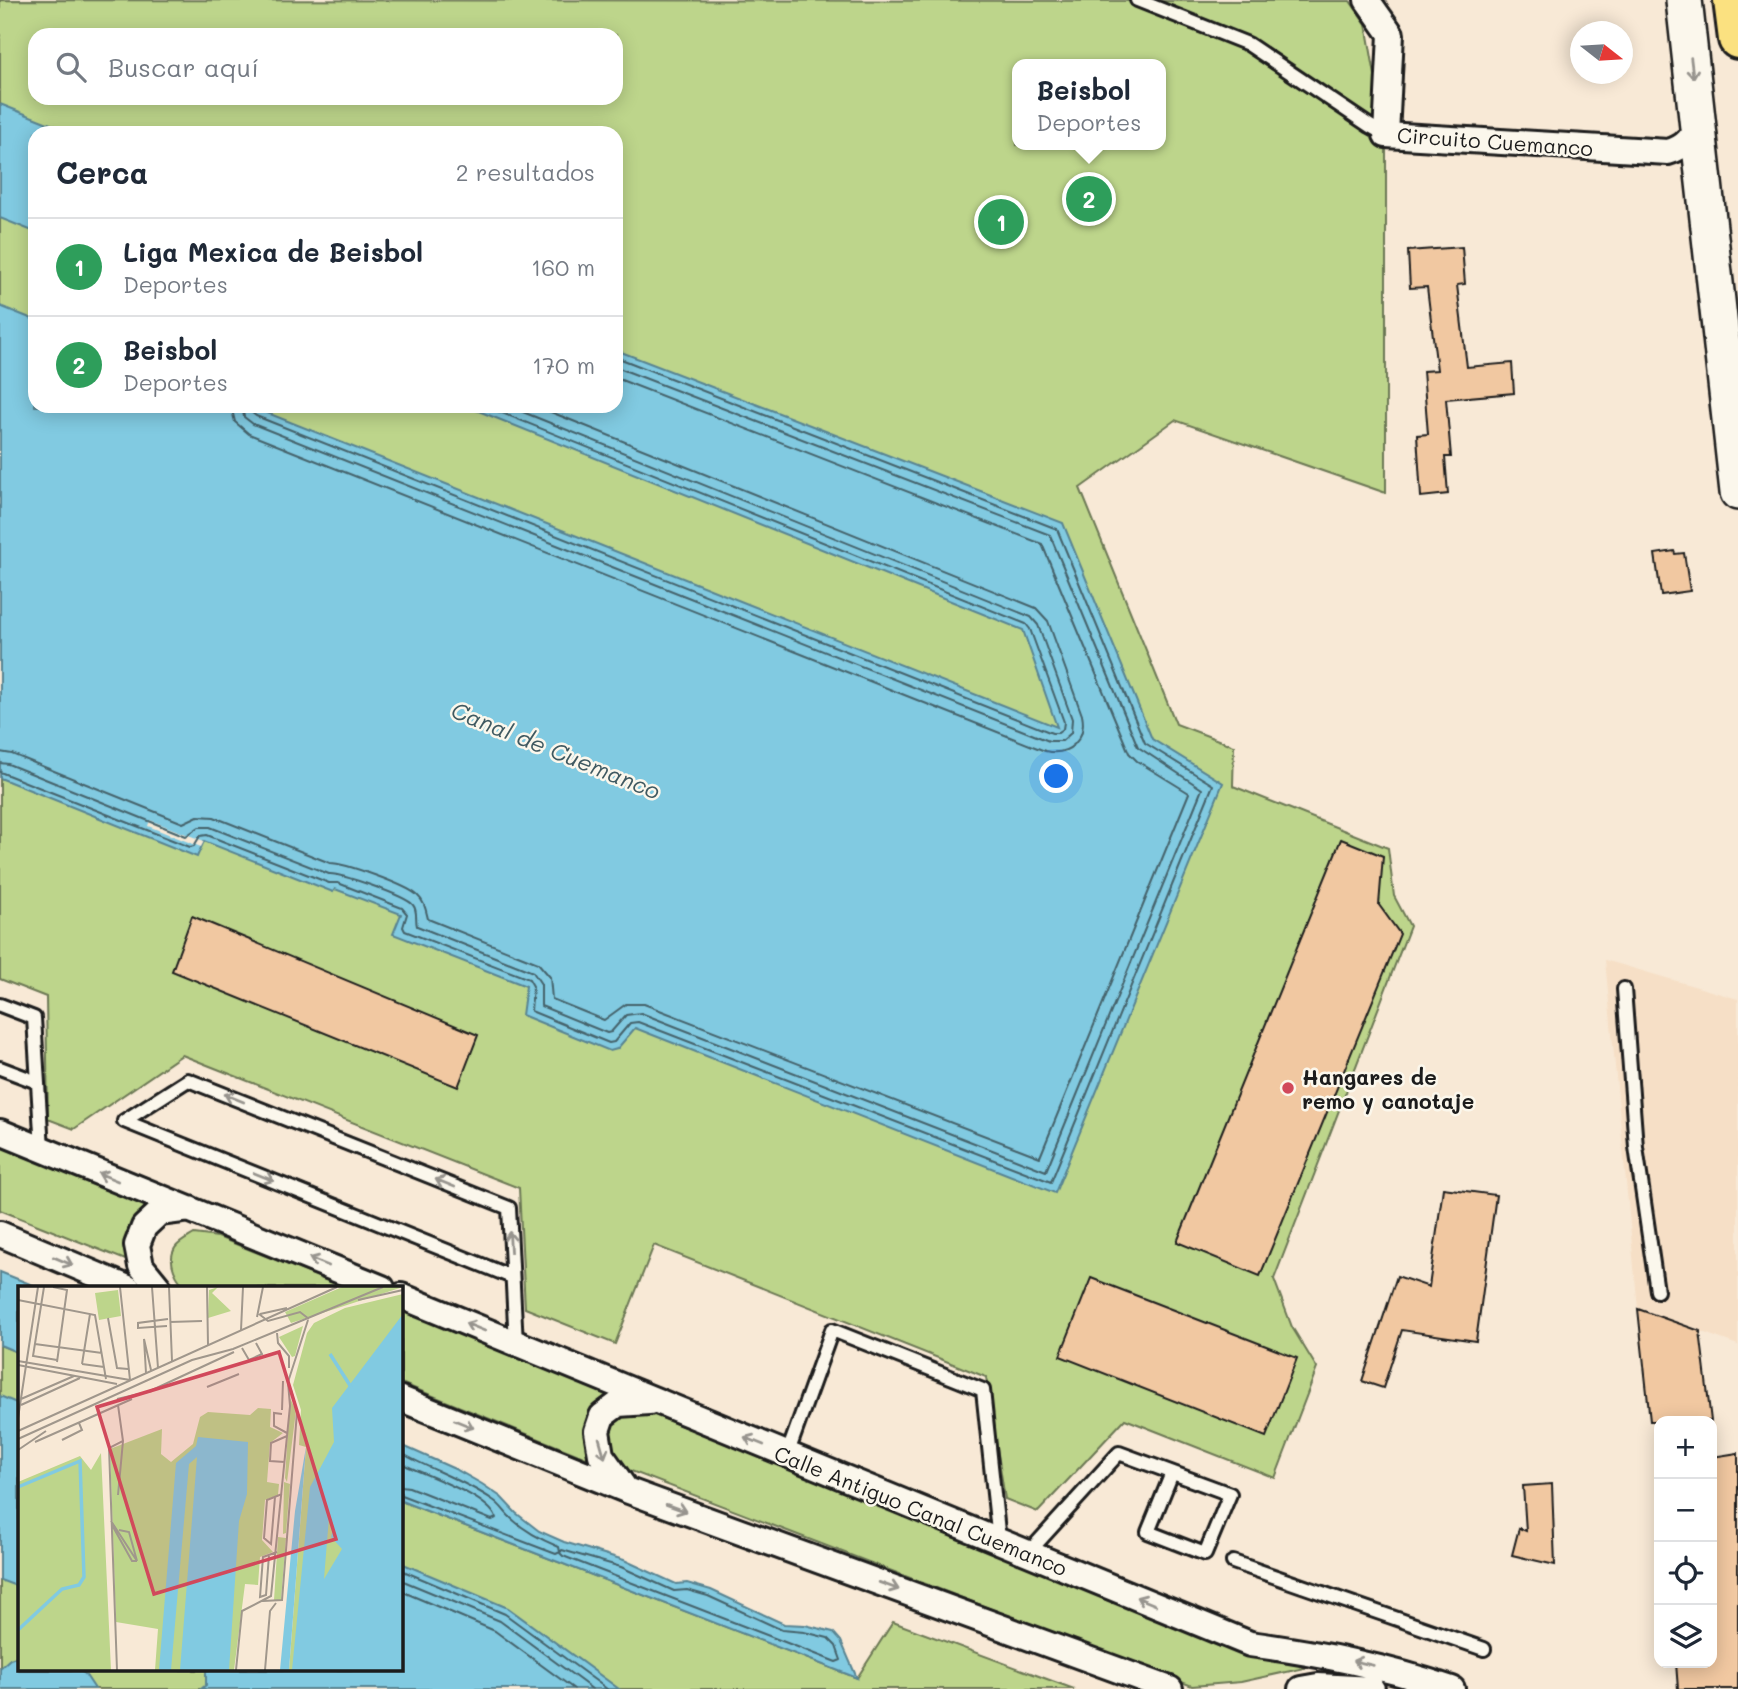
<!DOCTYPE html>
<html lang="es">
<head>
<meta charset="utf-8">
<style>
  :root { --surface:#fff; --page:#f6f6f7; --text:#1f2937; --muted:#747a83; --line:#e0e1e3; --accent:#d1495b }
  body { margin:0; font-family:Mali,sans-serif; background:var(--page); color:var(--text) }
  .controls { position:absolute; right:21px; bottom:21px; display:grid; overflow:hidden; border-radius:14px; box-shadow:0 4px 18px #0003 }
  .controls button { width:63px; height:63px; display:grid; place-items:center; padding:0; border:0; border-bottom:2px solid var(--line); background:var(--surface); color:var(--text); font:35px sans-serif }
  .compass { position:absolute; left:1570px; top:21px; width:63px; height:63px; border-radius:50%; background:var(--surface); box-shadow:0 4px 18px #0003; rotate:107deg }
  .you { position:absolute; left:1057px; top:777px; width:24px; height:24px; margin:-18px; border:5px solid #fff; border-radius:50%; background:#1a73e8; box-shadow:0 0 0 10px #1a73e833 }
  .badge { display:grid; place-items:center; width:46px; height:46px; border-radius:50%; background:var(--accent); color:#fff; font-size:23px; font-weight:700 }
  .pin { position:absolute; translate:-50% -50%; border:4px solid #fff; box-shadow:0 2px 7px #0006 }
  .popup { position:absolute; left:1012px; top:59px; width:154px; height:91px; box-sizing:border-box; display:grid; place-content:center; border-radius:14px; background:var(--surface); filter:drop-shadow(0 2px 5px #0005); font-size:23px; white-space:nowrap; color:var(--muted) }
  .popup b { font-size:26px; color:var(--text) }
  .popup::after { content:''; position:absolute; left:50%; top:100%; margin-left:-14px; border:14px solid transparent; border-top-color:var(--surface) }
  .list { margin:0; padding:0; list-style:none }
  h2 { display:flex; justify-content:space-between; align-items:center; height:91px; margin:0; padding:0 28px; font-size:30px }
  h2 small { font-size:23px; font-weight:400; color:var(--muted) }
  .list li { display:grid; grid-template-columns:46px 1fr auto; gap:21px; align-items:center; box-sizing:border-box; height:98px; padding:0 28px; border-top:2px solid var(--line) }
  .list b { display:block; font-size:26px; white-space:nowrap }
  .list p { margin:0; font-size:23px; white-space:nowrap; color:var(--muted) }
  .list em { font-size:23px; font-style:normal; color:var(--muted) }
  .icon { flex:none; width:38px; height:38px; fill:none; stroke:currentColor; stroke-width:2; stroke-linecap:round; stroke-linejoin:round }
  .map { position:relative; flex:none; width:1738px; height:1689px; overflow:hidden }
  .search { position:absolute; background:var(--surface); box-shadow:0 4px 18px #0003; left:28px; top:28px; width:595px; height:77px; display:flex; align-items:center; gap:18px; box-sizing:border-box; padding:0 24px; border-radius:21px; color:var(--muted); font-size:26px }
  .panel { position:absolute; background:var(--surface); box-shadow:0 4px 18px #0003; left:28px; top:126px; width:595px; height:287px; border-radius:21px }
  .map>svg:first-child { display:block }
</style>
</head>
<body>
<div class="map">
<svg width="1738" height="1689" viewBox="0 0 1738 1689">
  <rect width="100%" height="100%" fill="#f8e9d6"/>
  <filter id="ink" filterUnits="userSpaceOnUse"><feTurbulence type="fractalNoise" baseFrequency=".0143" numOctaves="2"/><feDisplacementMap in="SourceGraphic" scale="14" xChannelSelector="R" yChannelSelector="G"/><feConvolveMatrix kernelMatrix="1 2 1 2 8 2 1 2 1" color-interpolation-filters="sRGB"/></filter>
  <g filter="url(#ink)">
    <path fill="#f6dfc6" d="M 1605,960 L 1738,999 L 1738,1345 L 1638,1309 Z"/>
    <path fill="#bdd58b" stroke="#6c7854" stroke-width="2" fill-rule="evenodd" d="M 0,0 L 1350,1 L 1366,24 L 1386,138 L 1386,493 L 1175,420 L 1080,488 L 1176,724 L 1234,746 L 1233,786 L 1388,848 L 1394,896 L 1410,926 L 1274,1279 L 1292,1327 L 1317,1368 L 1275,1478 L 1125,1419 L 1038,1512 L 1005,1499 L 986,1377 L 654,1245 L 615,1344 L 525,1308 L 519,1188 L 182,1055 L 74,1129 L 48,1119 L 46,997 L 0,979 ZM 35,35 L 616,35 L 616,98 L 35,98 ZM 1017,64 L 1161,64 L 1161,145 L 1017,145 ZM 35,133 L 616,133 L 616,406 L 35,406 Z
      M 0,1140 L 162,1204 L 133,1263 L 0,1210 Z
      M 194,1234 L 218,1237 L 346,1288 L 188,1288 C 176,1281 167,1261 175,1248 C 179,1242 188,1238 194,1234 Z
      M 401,1310 L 616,1397 L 596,1462 L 401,1383 Z
      M 0,1345 L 19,1353 L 19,1670 L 401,1670 L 401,1501 L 857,1678 L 893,1622 L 1074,1689 L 0,1689 Z
      M 644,1411 L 1238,1645 L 1318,1665 L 1241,1682 L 1192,1686 L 618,1466 L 608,1448 L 607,1424 L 620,1412 Z"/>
    <path fill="#81cae1" stroke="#598492" stroke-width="2" d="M 0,104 L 73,133 L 35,133 L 35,232 L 0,218 Z
      M 0,306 L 35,320 L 35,406 L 250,406 L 1057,727 L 1023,630 L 466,406 L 616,406 L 616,350 L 1063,523 L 1152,739 L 1223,783 L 1055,1193 L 635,1028 L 617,1049 L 610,1051 L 522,1015 L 526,986 L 393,934 L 401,914 L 335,889 L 333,892 L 204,841 L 197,857 L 0,778 Z
      M 0,1272 L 40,1288 L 19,1288 L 19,1353 L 0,1345 Z
      M 0,1396 L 19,1404 L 19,1587 L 0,1580 Z
      M 401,1445 L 457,1470 L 482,1484 L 501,1497 L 516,1513 L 539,1531 L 564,1542 L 624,1560 L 676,1584 L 687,1583 L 711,1590 L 784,1624 L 805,1625 L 833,1632 L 841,1641 L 857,1678 L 401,1501 Z
      M 401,1563 L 508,1608 L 619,1689 L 201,1689 L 206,1685 L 206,1670 L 401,1670 Z
      M 19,1656 L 19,1670 L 79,1670 L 85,1674 L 95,1689 L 0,1689 L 0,1668 L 10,1659 Z"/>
    <path fill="#f8e9d6" d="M 150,820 L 204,841 L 201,847 L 148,826 Z"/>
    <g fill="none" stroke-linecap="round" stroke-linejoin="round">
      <path stroke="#44626b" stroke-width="2" d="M 231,406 L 235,422 L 249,434 L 1045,751 C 1069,757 1087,739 1082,715 L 1048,621 L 1036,608 L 536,406
        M 242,406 L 244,417 L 253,424 L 1049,741 L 1062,741 L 1071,733 L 1072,719 L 1038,625 L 1031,617 L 508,406
        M 251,406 L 251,412 L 256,416 L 1052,733 L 1058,733 L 1063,729 L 1064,722 L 1030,629 L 1026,624 L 485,406
        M 0,752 L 12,754 L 183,823 L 198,816 L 214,817 L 330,863 C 345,863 406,885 417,895 C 425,902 426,911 428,919 L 538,963 L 550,977 L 552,999 L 604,1020 L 626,1004 L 644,1004 L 1040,1157 L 1189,793 L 1137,761 L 1129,753 L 1042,544 L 616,378
        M 0,763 L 8,764 L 186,836 L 199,827 L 210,827 L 329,874 C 340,873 406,896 413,905 C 418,911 415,919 417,926 L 533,972 L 541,984 L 541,1006 L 607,1033 L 611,1032 L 626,1015 L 641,1013 L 1046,1171 L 1202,789 L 1138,747 L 1050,535 L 616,367
        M 0,772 L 190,847 L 194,846 L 200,836 L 207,835 L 329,883 L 338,883 L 402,908 L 407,914 L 403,927 L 405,931 L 529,979 L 533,986 L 531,1011 L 609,1043 L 614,1042 L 630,1023 L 638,1022 L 1051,1182 L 1213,785 L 1145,743 L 1057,529 L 616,357
        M 401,1453 C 431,1470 464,1480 493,1500 C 501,1505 505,1513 512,1519 C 526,1532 542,1540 559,1547 L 560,1552 L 556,1554 L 401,1495
        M 401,1463 C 423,1475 488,1495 496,1518 L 492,1520 L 409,1487 L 401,1486
        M 562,1550 L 621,1567 L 674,1591 L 687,1590 L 708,1596 L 782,1630 L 804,1632 L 828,1638 L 836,1646 L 841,1660 L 836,1662 L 563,1556 L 560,1553 Z
        M 401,1570 L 505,1614 L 607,1689
        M 401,1580 L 500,1621 L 592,1689
        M 401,1591 L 495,1631 L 574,1689"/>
    </g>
    <path fill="#f1c8a1" stroke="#1c1c1c" stroke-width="2" d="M 1462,247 L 1465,284 L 1457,285 L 1467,367 L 1512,363 L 1514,393 L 1446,399 L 1451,457 L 1445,457 L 1448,494 L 1421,497 L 1417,435 L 1428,434 L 1423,371 L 1437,370 L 1427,287 L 1410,288 L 1408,251 Z
      M 1674,551 L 1675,554 L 1684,553 L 1690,591 L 1661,595 L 1655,554 Z
      M 1341,839 L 1383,856 L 1379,905 L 1400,934 L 1260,1276 L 1177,1242 Z
      M 192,916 L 478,1035 L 458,1087 L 172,971 Z
      M 1443,1188 L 1496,1195 L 1476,1341 L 1402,1330 L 1383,1388 L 1362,1381 L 1397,1276 L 1429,1287 Z
      M 1091,1278 L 1297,1358 L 1266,1437 L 1060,1356 Z
      M 1638,1309 L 1700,1331 L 1711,1421 L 1650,1421 Z
      M 1738,1453 L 1738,1689 L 1678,1689 L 1676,1663 L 1712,1663 L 1712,1457 Z
      M 1552,1484 L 1555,1565 L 1512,1555 L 1519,1528 L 1526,1531 L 1523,1486 Z"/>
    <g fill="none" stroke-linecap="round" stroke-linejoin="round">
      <defs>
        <path id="lane" d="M 1137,0 L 1248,44 L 1370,126 L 1386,135
          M 1624,989 L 1636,1147 L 1657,1291
          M 0,1005 L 34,1018 L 42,1149
          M 0,1068 L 37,1082
          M 512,1277 L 124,1121 L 188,1080 L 509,1208 L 516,1344
          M 787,1455 L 832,1330 L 983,1390 L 999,1541
          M 1028,1553 L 1119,1453 L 1230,1494 L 1205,1554 L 1148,1532 L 1172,1473
          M 1233,1562 L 1484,1649"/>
        <path id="street" d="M 1367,0 L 1391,34 L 1386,135 L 1668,152 C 1686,147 1694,137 1698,119
          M 0,1132 L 382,1288
          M 0,1234 L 128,1288
          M 159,1288 L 141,1266 L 137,1245 L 144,1227 L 159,1213 L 190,1209
          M 401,1296 L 1250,1644 C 1321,1654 1384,1666 1452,1689
          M 401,1399 L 626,1490 L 1170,1689
          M 626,1490 L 601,1455 L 597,1431 L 602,1416 L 618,1404 L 649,1402
          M 1301,1689 L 1318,1686 L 1372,1689"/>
        <path id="secondary" d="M 1684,0 L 1738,492"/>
        <path id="highway" d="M 1733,0 L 1738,39"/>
      </defs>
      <use href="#lane" stroke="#1c1c1c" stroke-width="18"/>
      <use href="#street" stroke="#1c1c1c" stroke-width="30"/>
      <use href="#secondary" stroke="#1c1c1c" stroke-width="40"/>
      <use href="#highway" stroke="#1c1c1c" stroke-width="44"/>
      <use href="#lane" stroke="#fbf7ec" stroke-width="12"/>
      <use href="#street" stroke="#fbf7ec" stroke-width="24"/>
      <use href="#secondary" stroke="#fbf7ec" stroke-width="35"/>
      <use href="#highway" stroke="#fbe180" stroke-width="38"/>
    </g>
    <defs><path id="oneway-shaft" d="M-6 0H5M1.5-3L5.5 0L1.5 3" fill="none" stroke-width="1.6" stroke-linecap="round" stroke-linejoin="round" transform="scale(1.75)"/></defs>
    <g stroke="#97948e">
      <use href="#oneway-shaft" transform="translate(1692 68) rotate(83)"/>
      <use href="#oneway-shaft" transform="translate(234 1098) rotate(-158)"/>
      <use href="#oneway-shaft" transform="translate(108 1177) rotate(-158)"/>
      <use href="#oneway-shaft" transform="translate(264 1177) rotate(22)"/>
      <use href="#oneway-shaft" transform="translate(445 1183) rotate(-158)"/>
      <use href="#oneway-shaft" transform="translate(510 1242) rotate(-93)"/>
      <use href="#oneway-shaft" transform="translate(63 1261) rotate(23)"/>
      <use href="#oneway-shaft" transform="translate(319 1262) rotate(-158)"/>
      <use href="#oneway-shaft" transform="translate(475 1327) rotate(-158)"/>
      <use href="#oneway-shaft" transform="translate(464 1424) rotate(22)"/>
      <use href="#oneway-shaft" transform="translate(754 1441) rotate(-158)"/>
      <use href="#oneway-shaft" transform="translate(602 1448) rotate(74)"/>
      <use href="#oneway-shaft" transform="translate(676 1508) rotate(20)"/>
      <use href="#oneway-shaft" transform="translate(889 1586) rotate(20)"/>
      <use href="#oneway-shaft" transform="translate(1146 1601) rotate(-158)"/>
      <use href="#oneway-shaft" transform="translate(1363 1663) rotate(-167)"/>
    </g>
  </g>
  <circle fill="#d1495b" stroke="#fbf7ec" stroke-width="2.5" cx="1288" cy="1088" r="7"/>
  <g text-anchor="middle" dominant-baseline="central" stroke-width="5" stroke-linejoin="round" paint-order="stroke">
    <g font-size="21" fill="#1c1c1c" stroke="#fbf7ec">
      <text transform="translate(1495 141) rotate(4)">Circuito Cuemanco</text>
      <text transform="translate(921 1510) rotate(22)">Calle Antiguo Canal Cuemanco</text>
    </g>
    <g font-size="21" font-weight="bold" fill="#1c1c1c" stroke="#fbf7ec" text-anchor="start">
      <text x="1302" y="1076">Hangares de<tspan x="1302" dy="24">remo y canotaje</tspan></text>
    </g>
    <g font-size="23" font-style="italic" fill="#3f5961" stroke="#fbf7ec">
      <text transform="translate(556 750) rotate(22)">Canal de Cuemanco</text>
    </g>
  </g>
  <g transform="translate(18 1286)">
    <rect width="385" height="385" fill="#f8e9d6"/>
    <path d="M 200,1 L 194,7 L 213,25 L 190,32 L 191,4 ZM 324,1 L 385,1 L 273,37 L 267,26 ZM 100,4 L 103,30 L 81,34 L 77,7 ZM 385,8 L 385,384 L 271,384 L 288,161 L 281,159 L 283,124 L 275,99 L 289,47 L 296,37 L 327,22 ZM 285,40 L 277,70 L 274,71 L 261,51 ZM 272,112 L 278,125 L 269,196 L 267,192 ZM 240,122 L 253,123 L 252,141 L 265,147 L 252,157 L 249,196 L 261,198 L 260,209 L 247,214 L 244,254 L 255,266 L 242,271 L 240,299 L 227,298 L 216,384 L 137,384 L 140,343 L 98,336 L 92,163 L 144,143 L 143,168 L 153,176 L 175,158 L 182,131 L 190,126 L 232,129 ZM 83,167 L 93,384 L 0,384 L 0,196 L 62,170 L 73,184 ZM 266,196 L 272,198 L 268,247 L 265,248 ZM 260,251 L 268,252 L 263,314 L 256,314 Z" fill="#bdd58b"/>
    <path d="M 385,28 L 385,384 L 274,384 L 292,201 L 316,156 L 314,122 ZM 311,231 L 316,240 L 313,251 L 324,263 L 306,293 ZM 180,151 L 230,156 L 229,208 L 221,235 L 211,384 L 162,384 L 179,171 L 171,178 L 153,384 L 141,384 L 158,177 L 178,160 ZM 288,161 L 271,384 L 262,384 L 277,225 Z" fill="#81cae1" fill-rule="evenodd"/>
    <path fill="none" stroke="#81cae1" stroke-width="3.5" d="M 312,68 L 333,101M 0,201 L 62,175 L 66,291 L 61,299 L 44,303 L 0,344"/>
    <path fill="none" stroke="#a0978c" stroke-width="2" d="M 26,1 L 15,70 L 39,74M 35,1 L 49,4 L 39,76M 134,1 L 140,82M 151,1 L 154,75M 189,1 L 190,59M 0,14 L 77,29 L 88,93M 340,14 L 385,4M 241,28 L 250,35 L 282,26 L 291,33M 242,28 L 269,22M 239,31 L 245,1M 90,32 L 99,82 L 110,83M 152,36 L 184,35M 149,40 L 120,42 L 120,37 L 150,33M 223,44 L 225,1M 259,47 L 260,57 L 271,70 L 271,82M 17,58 L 84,67M 224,62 L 231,74 L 244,68 L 238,57M 0,75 L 112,94 L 102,1M 64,78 L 72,28M 64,78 L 86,81M 0,79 L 99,98M 128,87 L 126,53 L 133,84M 189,101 L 221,88M 132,105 L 216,66M 3,113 L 56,90M 99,113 L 134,105M 3,119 L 62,92M 264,124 L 265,95M 264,128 L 256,127 L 256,140 L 269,147M 0,132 L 20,1M 0,145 L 319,1M 0,153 L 174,74 L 215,63 L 365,1M 44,154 L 64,144 L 61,137M 17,156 L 114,113M 0,164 L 28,145M 267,176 L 252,175 L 253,157 L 269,150M 100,209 L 105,155M 257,211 L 253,258 L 246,252 L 249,214 L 264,208M 93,235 L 119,275M 94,239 L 114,275 L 119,275M 101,244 L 111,246 L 119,275M 251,269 L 248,309 L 242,311 L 245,271 L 259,266M 245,315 L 264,314 L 279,126 L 273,104M 99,384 L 91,162 L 105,155 L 100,119M 218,384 L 224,325 L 253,310 L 272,120 L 270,96 L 290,34M 247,384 L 252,325 L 258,317"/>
    <path fill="#d1495b" fill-opacity="0.15" stroke="#d1495b" stroke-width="3.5" d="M 261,66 L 318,253 L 136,308 L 79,121 Z"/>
    <rect width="385" height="385" fill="none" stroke="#1c1c1c" stroke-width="3.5"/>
  </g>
</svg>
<div class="controls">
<button>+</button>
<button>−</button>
<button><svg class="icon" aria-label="locate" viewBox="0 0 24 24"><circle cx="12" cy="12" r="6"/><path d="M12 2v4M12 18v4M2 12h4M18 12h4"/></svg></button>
<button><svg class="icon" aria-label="layers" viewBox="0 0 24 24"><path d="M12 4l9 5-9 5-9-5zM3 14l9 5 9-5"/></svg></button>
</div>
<svg class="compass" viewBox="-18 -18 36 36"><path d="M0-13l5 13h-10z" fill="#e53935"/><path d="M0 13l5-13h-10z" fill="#747a83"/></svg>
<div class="you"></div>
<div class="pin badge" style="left:1001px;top:222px;background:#2e9e5b">1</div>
<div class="pin badge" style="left:1089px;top:199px;background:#2e9e5b">2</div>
<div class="popup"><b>Beisbol</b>Deportes</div>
<div class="search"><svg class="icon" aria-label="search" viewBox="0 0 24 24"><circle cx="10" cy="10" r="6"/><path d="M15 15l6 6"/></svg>Buscar aquí</div>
<section class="panel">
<h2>Cerca<small>2 resultados</small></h2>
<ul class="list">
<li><span class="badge" style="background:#2e9e5b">1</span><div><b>Liga Mexica de Beisbol</b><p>Deportes</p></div><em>160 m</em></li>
<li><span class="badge" style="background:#2e9e5b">2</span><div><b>Beisbol</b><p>Deportes</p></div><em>170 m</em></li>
</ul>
</section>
</div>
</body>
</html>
